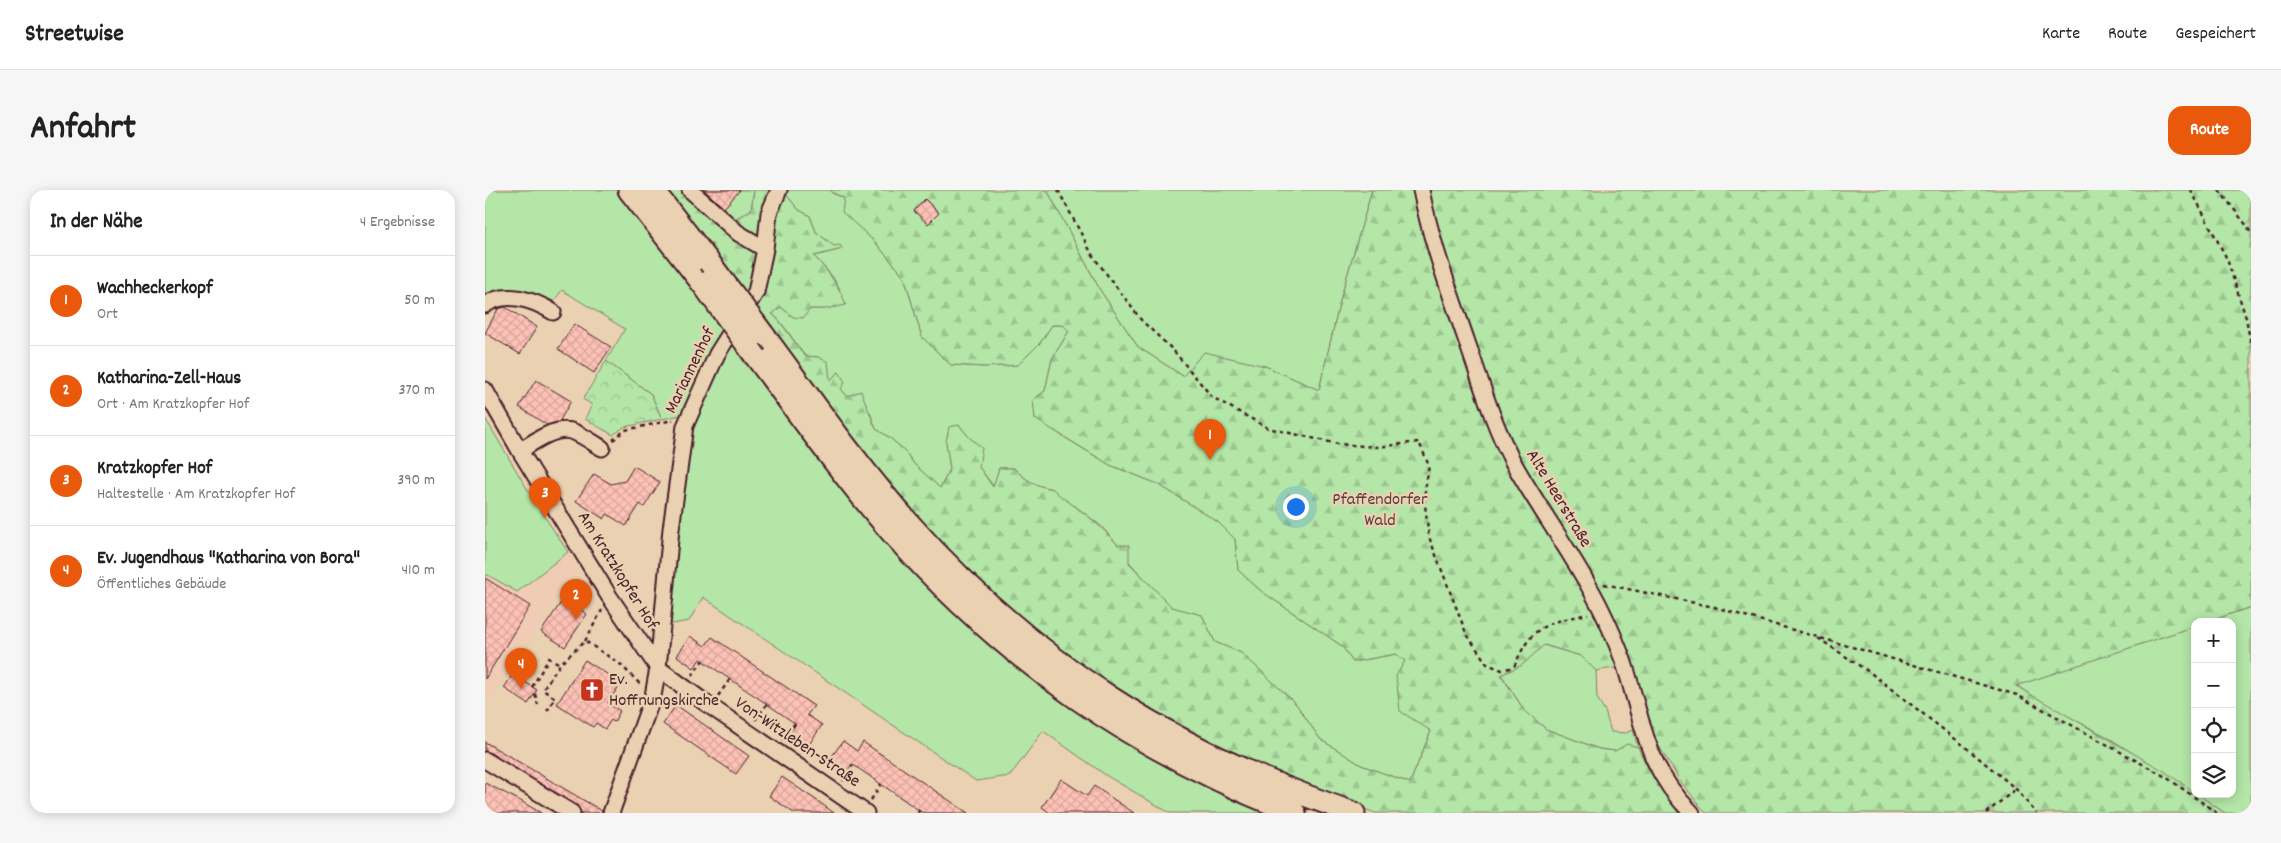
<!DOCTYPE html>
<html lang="de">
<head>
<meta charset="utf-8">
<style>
  :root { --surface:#fff; --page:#f6f6f6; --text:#222; --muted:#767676; --line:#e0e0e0; --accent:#ea580c }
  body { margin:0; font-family:Dekko,sans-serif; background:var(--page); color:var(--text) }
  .controls { position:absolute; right:15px; bottom:15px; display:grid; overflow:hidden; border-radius:10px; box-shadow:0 2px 12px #0003 }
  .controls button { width:45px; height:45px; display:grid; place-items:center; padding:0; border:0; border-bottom:1px solid var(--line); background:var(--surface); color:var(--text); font:25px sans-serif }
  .you { position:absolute; left:810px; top:316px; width:18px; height:18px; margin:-12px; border:4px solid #fff; border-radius:50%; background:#1a73e8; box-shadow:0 0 0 8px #1a73e833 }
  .badge { display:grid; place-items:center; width:32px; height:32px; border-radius:50%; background:var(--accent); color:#fff; font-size:16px; font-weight:700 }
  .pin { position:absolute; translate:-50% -41px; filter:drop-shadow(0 1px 2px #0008) }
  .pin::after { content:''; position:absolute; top:26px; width:18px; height:15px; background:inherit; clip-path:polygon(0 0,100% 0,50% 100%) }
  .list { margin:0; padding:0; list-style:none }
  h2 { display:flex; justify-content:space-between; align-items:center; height:65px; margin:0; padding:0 20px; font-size:21px }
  h2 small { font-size:16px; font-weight:400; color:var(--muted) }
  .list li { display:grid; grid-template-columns:32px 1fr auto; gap:15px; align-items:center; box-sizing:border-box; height:90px; padding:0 20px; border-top:1px solid var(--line) }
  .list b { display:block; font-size:19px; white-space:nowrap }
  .list p { margin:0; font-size:16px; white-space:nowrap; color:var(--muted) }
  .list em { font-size:16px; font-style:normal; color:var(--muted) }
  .icon { flex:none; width:28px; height:28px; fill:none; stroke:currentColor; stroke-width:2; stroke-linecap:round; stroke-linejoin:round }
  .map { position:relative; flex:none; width:1766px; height:623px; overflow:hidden; border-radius:15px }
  header { display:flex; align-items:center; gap:30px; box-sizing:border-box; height:70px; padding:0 25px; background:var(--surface); border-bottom:1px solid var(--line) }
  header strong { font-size:24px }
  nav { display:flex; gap:28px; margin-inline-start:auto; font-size:18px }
  .intro { display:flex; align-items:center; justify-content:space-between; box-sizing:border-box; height:120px; padding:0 30px }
  h1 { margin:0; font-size:35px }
  .button { padding:12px 22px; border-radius:15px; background:var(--accent); color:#fff; font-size:18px; font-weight:700 }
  main { display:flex; gap:30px; padding:0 30px }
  aside { flex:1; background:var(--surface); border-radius:15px; box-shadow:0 2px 12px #0003 }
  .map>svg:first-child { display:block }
</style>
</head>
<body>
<header>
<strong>Streetwise</strong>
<nav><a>Karte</a><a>Route</a><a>Gespeichert</a></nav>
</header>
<div class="intro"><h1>Anfahrt</h1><a class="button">Route</a></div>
<main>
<aside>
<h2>In der Nähe<small>4 Ergebnisse</small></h2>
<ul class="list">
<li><span class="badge">1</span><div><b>Wachheckerkopf</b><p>Ort</p></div><em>50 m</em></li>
<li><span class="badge">2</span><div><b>Katharina-Zell-Haus</b><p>Ort · Am Kratzkopfer Hof</p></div><em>370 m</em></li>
<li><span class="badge">3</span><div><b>Kratzkopfer Hof</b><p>Haltestelle · Am Kratzkopfer Hof</p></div><em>390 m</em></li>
<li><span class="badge">4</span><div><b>Ev. Jugendhaus &quot;Katharina von Bora&quot;</b><p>Öffentliches Gebäude</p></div><em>410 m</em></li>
</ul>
</aside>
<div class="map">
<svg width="1766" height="623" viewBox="0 0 1766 623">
  <defs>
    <pattern id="forest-firs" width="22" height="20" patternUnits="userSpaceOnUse" patternTransform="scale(1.25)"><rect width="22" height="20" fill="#b3e6a7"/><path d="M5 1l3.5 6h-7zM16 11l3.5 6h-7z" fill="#9bc590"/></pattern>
    <pattern id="park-crowns" width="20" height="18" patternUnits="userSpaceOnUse" patternTransform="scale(1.25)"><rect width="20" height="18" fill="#b3e6a7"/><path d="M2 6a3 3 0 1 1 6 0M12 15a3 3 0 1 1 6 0" fill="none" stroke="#9bc590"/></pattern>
    <pattern id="building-cross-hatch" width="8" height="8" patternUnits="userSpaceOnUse" patternTransform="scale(1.25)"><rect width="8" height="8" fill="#fdc2b6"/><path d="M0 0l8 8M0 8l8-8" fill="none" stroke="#daa69d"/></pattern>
  </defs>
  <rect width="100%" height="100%" fill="#e9d1b2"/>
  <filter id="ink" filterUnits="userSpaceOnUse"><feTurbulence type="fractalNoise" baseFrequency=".02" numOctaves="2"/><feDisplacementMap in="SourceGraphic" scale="10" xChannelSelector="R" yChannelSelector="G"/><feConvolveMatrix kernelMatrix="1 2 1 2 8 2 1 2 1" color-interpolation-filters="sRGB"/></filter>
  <g filter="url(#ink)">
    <path fill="#efccb3" d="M 83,362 L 92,378 L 6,508 L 0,504 L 0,386 L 3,385 L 32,402 Z"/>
    <path fill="#b3e6a7" stroke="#7e8269" d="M 0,0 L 134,0 L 227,118 L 223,122 L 239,144 L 201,224 L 177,229 L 166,204 L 121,171 L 140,139 L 77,100 L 69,111 L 38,103 L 0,111 Z
      M 200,0 L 269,0 L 266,20 L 248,30 Z
      M 297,0 L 347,0 L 347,3 L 359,8 L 374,37 L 389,51 L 419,86 L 437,147 L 466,175 L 500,177 L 533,175 L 555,153 L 567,135 L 578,135 L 584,141 L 567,169 L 560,201 L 548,210 L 574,244 L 625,275 L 673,294 L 733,332 L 750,349 L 753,380 L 776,401 L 857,456 L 868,472 L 911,464 L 920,471 L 946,541 L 925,593 L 876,575 L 835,549 L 811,514 L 756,463 L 730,452 L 717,425 L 687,418 L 644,372 L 633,355 L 616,336 L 590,316 L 576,309 L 568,299 C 551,296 541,291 529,278 L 514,278 L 509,297 L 494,277 L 496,258 L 484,247 L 474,235 L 461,252 L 465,279 L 455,298 L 429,274 L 419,260 L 405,248 L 391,239 L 385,222 L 362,206 L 356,199 L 354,182 L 345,190 L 333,167 L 320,166 C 312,156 296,129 287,124 L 296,117 L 308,127 L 324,119 L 340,119 L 355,99 L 347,86 L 329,66 L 357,59 L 349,56 L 331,42 L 325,26 L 314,20 Z
      M 562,0 L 887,0 L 856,107 L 834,200 L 780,176 L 698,186 L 653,157 L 615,100 Z
      M 247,154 L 260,174 L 265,173 L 791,623 L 685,623 L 622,586 L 558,541 L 525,586 L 491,591 L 218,407 L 204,431 L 181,435 L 204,239 L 234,170 Z
      M 0,228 L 50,312 L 83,362 L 32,402 L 3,385 L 0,386 Z
      M 1766,417 L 1766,623 L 1740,623 L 1712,604 L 1747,604 L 1747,432 L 1722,432 Z
      M 1710,436 L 1710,603 L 1621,546 L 1559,514 L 1531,495 Z
      M 1058,455 L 1096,466 L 1111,481 L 1112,508 L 1120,521 L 1126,542 L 1141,543 L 1148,540 L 1153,557 L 1142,555 L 1130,561 L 1114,559 L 1061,539 L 1039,520 L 1016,484 L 1037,475 Z"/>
    <path fill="url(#forest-firs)" stroke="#7e8269" d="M 172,0 L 200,0 L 248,30 L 266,20 L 269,0 L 297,0 L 314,20 L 325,26 L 331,42 L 349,56 L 355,55 L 357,59 L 329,66 C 343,82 354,95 361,115 L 340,119 L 325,119 L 318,128 L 308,127 L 296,117 L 287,124 C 295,129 312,157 320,166 L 333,167 L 343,172 L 345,190 L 354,182 L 360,192 L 356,199 L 362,206 L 376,201 L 391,239 L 405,248 L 419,260 L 429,274 L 455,298 L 465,279 L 461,252 L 464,237 L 474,235 L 484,247 L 497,258 L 494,277 L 508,297 L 514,278 L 529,278 C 541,291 551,296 568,299 C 575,307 583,311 592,318 C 608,329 620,341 633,355 L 644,355 L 644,373 L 687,417 L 717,425 L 730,452 L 756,463 L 774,479 L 811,514 L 835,549 L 876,575 L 925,593 L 946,541 L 915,521 L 911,486 L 920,471 L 911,464 L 868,472 L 857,456 L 776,401 L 753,380 L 750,349 L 733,332 L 673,294 L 625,275 L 550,229 L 548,210 L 560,201 L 567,169 L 584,141 L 578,135 L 567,135 L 555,153 L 533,175 L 500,177 L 466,175 L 437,147 L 419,86 L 389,51 L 357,22 L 359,8 L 346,2 L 347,0 L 562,0 L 615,100 L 653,157 L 698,186 L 719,162 L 780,176 L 834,200 L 856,107 L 887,0 L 929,0 L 998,218 L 1098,397 L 1135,477 L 1111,481 L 1096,466 L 1059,455 L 1037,475 L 1016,485 L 1039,520 L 1061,539 L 1114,559 L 1130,561 L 1142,554 L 1153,557 C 1163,582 1177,602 1195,623 L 890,623 L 742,566 L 568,463 L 420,325 L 235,66 Z
      M 941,0 L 1766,0 L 1766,417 L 1722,432 L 1710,432 L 1710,436 L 1531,496 L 1679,581 L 1740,623 L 1221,623 L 1195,591 L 1168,546 L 1144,466 L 1129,428 L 1102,378 L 1032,268 L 1009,218 L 958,67 Z"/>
    <path fill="url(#park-crowns)" stroke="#7e8269" d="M 121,171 L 166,204 L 177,229 L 139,237 L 128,245 L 100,229 L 107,215 L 98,209 Z"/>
    <path fill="url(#building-cross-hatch)" stroke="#4a1f2b" d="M 219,0 L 255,0 L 239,18 Z
      M 440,9 L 454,23 L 443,34 L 429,21 Z
      M 20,117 L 52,137 L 35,164 L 0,143 L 13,119 Z
      M 89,134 L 126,157 L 109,183 L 73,159 Z
      M 51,190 L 86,211 L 74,232 L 62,235 L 34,217 Z
      M 149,276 L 175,292 L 159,317 L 155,314 L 141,336 L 122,324 L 119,329 L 91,311 L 109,284 L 126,294 L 140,291 Z
      M 0,388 L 45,416 L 0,489 Z
      M 79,408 L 102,424 L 80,457 L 56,442 Z
      M 205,446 L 220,456 L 227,447 L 329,516 L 322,525 L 337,535 L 323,556 L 304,544 L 311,534 L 282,514 L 215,469 L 209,478 L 192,466 Z
      M 100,470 L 136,493 L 123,513 L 135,521 L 129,532 L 126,530 L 120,539 L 111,533 L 108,537 L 72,514 Z
      M 28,484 L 52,500 L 43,514 L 19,498 Z
      M 191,515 L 264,566 L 251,584 L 178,534 Z
      M 358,551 L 372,561 L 378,552 L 483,623 L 438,623 L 367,574 L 362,582 L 344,570 Z
      M 0,552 L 117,621 L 117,623 L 96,623 L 92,615 L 0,561 Z
      M 297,587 L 334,612 L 349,623 L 309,623 L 284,606 Z
      M 576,589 L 602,606 L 609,596 L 649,623 L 565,623 L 557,617 Z
      M 0,593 L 34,610 L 56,623 L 5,623 L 0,620 Z"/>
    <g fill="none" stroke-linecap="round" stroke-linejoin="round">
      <defs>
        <path id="minor" d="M 205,0 L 253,43 L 280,59
          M 936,0 C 946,52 965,102 982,152 C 996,192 1008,234 1028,272 C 1056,323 1092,369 1117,421 C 1125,437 1132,454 1138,470 C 1158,528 1159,577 1207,623
          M 0,115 C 20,100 49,110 68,122
          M 0,200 L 35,261 L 124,406 L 173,478 L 222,514 L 381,623
          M 35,261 C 48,252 72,235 89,242 C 99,246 108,253 117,258
          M 0,570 L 87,623
          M 126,623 L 168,506 L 173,478 L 186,339 L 200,236 L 232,164 L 271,102 L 280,59 L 284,23 L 294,0"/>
        <path id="highway" d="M 144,0 L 217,93
          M 168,0 L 224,72
          M 278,144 C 325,207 370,273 423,332 C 549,474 690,562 869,623
          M 271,167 C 316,227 359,288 408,344 C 520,471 652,562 810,623"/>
      </defs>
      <use href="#minor" stroke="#4a1f2b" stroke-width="19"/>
      <use href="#highway" stroke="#4a1f2b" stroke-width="25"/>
      <path stroke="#4a1f2b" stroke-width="2.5" stroke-dasharray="4 4" stroke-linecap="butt" d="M 573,0 L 608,66 L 657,131 L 688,160 L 727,207 L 783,238 L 853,254 L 892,257 L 934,252 L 944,276 L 939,307 L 944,347 L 981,443 L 1002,474 L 1017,480 L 1029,477 C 1048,433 1060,434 1103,424
        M 1706,0 L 1742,69 L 1761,128 L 1766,155
        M 1734,0 L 1762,36 L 1766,44
        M 128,250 L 140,240 L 188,230
        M 1119,394 L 1229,417 L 1532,505 L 1681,587 L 1732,623
        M 1333,448 L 1387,484 L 1478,555 L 1531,599 L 1551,623
        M 100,451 L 117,420
        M 207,486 L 218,470
        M 47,497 L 64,468 L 75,474
        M 50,504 L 53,515
        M 233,506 L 245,489
        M 180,512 L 185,510 L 194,512
        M 62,521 L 70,508 L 58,500 L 75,474 L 100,451 L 135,474 L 156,495
        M 270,530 L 282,514
        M 298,550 L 310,533
        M 358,591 L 368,575
        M 386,610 L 396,594
        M 433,623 L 434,620
        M 1501,623 L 1531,599"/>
      <use href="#minor" stroke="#e9d1b2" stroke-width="15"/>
      <use href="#highway" stroke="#e9d1b2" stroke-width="21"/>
      <defs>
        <path id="highway-bridge" d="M 224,72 L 278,144
          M 217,93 L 271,167"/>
      </defs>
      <use href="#highway-bridge" stroke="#4a1f2b" stroke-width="25" stroke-linecap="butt"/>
      <use href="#highway-bridge" stroke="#e9d1b2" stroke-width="21"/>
    </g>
  </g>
  <defs>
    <symbol id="church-square" viewBox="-11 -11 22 22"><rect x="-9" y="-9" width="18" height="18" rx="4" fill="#c8321e" stroke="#e9d1b2"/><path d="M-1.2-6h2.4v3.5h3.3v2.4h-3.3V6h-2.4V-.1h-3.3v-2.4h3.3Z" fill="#fff"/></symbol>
  </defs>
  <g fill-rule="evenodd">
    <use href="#church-square" x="93" y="486" width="28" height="28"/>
  </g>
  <g text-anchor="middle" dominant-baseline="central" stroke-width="5" stroke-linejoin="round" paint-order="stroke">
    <g font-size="18" fill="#4a1f2b" stroke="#e9d1b2">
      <text transform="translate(206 181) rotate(-64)">Mariannenhof</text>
      <text transform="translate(1073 309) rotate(59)">Alte Heerstraße</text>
      <text transform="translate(132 381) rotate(58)">Am Kratzkopfer Hof</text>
      <text transform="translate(312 553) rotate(34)">Von-Witzleben-Straße</text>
    </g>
    <g font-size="18" fill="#5a3d3e" stroke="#e9d1b2">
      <text x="895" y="310">Pfaffendorfer<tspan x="895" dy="21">Wald</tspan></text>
    </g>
    <g font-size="18" fill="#4a1f2b" stroke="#e9d1b2" text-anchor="start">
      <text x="124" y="490">Ev.<tspan x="124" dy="21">Hoffnungskirche</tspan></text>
    </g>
  </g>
</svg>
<div class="controls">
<button>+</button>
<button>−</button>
<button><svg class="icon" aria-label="locate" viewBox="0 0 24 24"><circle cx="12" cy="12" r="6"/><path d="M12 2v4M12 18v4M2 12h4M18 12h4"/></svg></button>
<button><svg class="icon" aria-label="layers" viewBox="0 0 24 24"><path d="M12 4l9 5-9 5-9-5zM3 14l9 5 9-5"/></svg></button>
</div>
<div class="you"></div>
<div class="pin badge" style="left:725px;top:270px">1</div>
<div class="pin badge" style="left:91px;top:430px">2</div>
<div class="pin badge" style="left:60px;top:328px">3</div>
<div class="pin badge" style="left:36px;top:499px">4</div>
</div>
</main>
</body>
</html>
